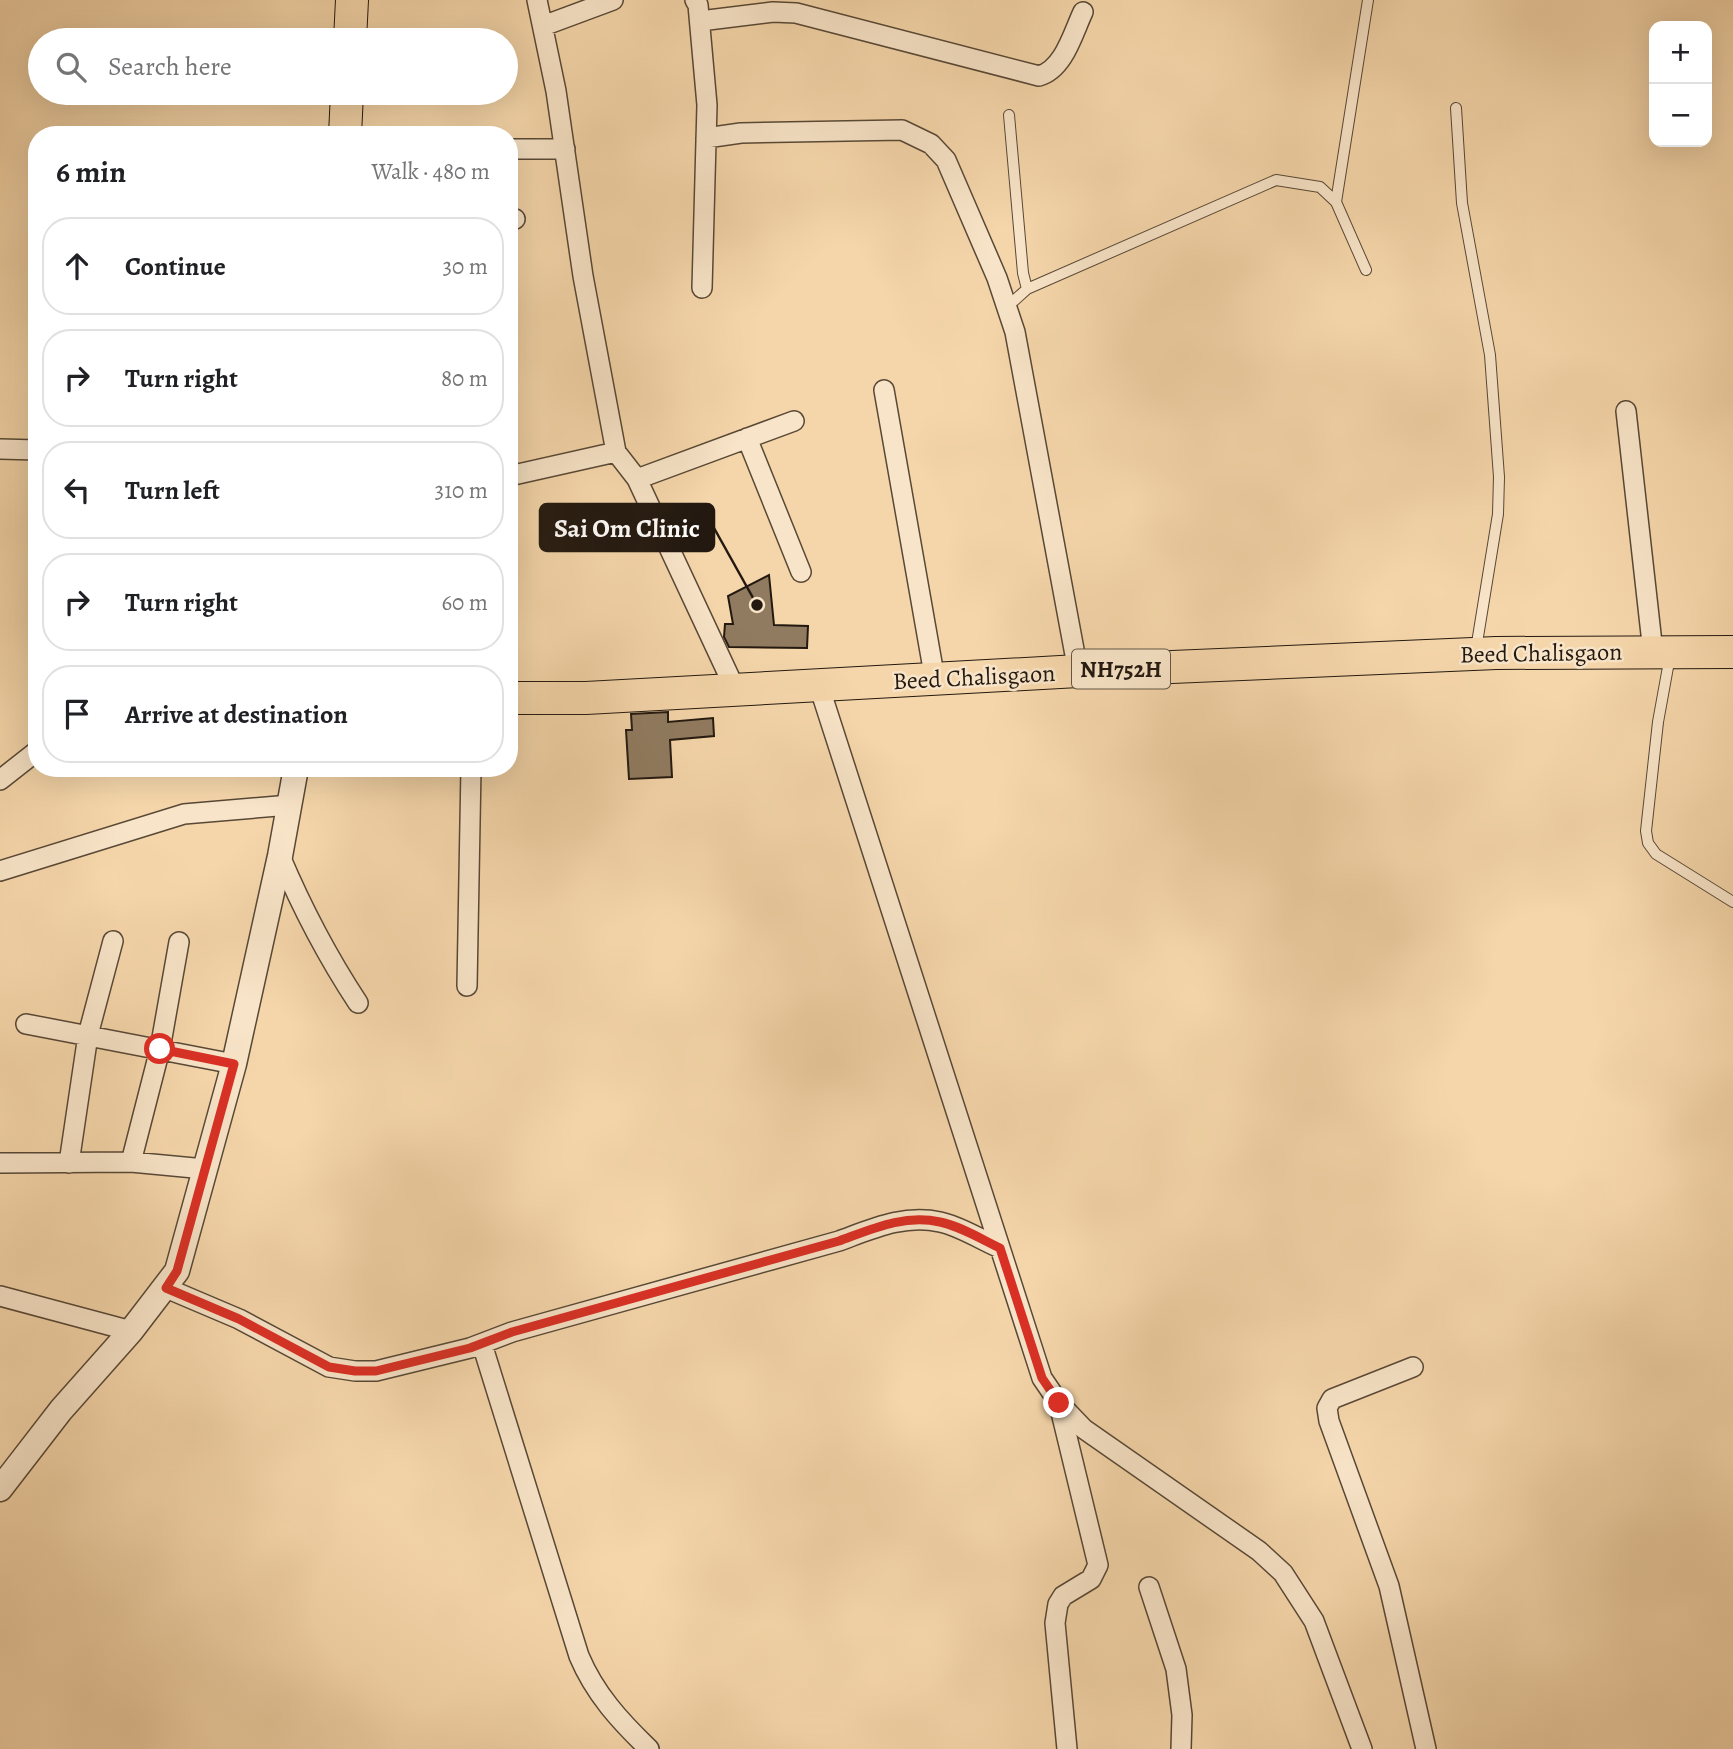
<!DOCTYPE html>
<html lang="en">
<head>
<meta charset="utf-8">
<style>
  :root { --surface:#fff; --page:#f6f6f6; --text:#202124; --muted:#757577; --line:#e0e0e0 }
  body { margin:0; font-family:Alegreya,serif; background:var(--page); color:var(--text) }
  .controls { position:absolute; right:21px; top:21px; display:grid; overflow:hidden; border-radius:14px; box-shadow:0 7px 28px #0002 }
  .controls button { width:63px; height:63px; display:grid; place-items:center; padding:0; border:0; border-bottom:2px solid var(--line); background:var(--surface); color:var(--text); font:35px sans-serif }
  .stop { position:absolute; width:21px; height:21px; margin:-16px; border:5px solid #d93025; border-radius:50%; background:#fff }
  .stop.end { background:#d93025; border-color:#fff; box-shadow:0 2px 7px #0008 }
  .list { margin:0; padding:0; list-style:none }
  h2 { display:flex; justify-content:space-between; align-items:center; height:91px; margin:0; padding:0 28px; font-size:30px }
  h2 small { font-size:23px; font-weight:400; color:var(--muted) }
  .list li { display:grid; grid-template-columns:46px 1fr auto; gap:21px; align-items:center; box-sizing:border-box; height:98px; margin:0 14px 14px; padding:0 14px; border:2px solid var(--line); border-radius:28px }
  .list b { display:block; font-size:26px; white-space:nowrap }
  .list em { font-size:23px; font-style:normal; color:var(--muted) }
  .icon { flex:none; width:38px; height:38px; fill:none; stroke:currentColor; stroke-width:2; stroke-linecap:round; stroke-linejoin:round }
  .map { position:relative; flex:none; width:1733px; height:1749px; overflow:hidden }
  .search { position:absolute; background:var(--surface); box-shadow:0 7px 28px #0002; left:28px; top:28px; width:490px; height:77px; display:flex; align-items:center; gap:18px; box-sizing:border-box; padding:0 24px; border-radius:38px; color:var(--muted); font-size:26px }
  .panel { position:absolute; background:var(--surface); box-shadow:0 7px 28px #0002; left:28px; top:126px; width:490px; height:651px; border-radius:28px }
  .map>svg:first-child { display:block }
</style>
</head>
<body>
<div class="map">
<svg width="1733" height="1749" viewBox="0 0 1733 1749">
  <rect width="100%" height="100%" fill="#f5d6aa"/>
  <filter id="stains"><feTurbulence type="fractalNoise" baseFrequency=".00286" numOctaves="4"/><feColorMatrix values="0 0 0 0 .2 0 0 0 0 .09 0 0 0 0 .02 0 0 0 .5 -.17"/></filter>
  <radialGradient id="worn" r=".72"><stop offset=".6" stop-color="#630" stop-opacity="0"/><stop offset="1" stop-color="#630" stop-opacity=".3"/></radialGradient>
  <path fill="#907b60" stroke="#231910" stroke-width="2" d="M 769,575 L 774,625 L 808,626 L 807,648 L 729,647 L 724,637 L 725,624 L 733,624 L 728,596 Z
    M 668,712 L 668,722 L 713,718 L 714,736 L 670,740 L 672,777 L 629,779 L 626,730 L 632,730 L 631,714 Z"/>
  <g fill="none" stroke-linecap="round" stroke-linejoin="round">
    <defs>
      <path id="service" d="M 1456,108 L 1462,203 L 1490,355 L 1499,477 L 1498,514 L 1476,649
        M 1009,115 L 1023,273 L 1027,289
        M 1336,202 L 1368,0
        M 1007,307 L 1027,289 L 1276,180 L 1320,187 L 1336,202 L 1366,270
        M 1670,656 L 1658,722 L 1646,831 L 1648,843 L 1656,854 L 1733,902"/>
      <path id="minor" d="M 537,0 L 556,91 L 583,276 L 616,452 L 637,479 L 736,691
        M 695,0 L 698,5 L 707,105 L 702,288
        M 700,21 L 773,12 L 796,13 L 1039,76 C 1064,69 1073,33 1083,12
        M 543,26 L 613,0
        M 706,138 L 741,133 L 902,130 L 931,144 L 946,160 L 997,278 L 1015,332 L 1078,671
        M 509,149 L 565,149
        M 509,219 L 515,219
        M 884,390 L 935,680
        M 1626,411 L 1653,652
        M 747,438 L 801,572
        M 0,449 L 37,450
        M 509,476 L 616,452
        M 637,479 L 794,421
        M 819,686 L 1042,1378 L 1059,1403 L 1084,1429 L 1259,1551 L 1283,1573 L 1314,1621 L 1362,1749
        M 0,780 L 37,751
        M 280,856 C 302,908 327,956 358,1003
        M 0,871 L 184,814 L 290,805
        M 467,986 L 471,768
        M 26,1024 L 234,1064
        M 131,1162 L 160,1049 L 179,942
        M 0,1163 L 131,1162 L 205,1169
        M 69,1163 L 88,1035 L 113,941
        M 166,1288 L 239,1319 L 329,1367 L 355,1371 L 376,1371 L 470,1348 L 512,1332 L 839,1241 C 872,1229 904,1214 940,1222 C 960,1226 981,1240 1000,1248
        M 0,1296 L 131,1331
        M 482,1344 L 579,1656 C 595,1694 620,1721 649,1749
        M 1413,1367 L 1332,1399 L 1327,1408 L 1329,1421 L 1389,1586 L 1426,1749
        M 1059,1404 L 1098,1565 L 1091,1579 L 1063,1596 L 1058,1604 L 1055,1623 L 1067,1749
        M 1149,1587 L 1176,1669 L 1182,1715 L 1181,1749"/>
      <path id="tertiary" d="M 0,1489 L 61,1410 L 131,1331 L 177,1271 L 234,1064 L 280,856 L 296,768"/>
      <path id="trunk" d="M 350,40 L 352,0
        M 345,135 L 347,93
        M 509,698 L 586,698 L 1078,671 L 1496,653 L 1733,652"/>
    </defs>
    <use href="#service" stroke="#584836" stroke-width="12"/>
    <use href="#minor" stroke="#584836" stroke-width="22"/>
    <use href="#tertiary" stroke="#584836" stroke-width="27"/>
    <use href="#trunk" stroke="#231910" stroke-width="34"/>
    <use href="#service" stroke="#f8e4c8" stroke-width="10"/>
    <use href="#minor" stroke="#f8e4c8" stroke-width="19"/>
    <use href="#tertiary" stroke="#f8e4c8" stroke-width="24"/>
    <use href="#trunk" stroke="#f5d6aa" stroke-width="32"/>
  </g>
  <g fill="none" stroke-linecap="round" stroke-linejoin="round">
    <path stroke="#d93025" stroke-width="9" d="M 160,1049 L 234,1064 L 177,1271 L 166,1288 L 239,1319 L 329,1367 L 355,1371 L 376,1371 L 470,1348 L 512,1332 L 839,1241 C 872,1229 904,1214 940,1222 C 960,1226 981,1239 1000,1248 L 1042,1378 L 1059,1403"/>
  </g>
  <g text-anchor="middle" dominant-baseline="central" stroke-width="5" stroke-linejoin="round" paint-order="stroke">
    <rect fill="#f8e4c8" stroke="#635647" stroke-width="2" x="1072" y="649.5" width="98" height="39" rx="5"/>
    <g font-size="23" font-weight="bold" fill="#231910">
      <text x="1121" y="669">NH752H</text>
    </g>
    <g font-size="24" fill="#231910" stroke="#f8e4c8">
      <text transform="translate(1541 653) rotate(-1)">Beed Chalisgaon</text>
      <text transform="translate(974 677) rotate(-3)">Beed Chalisgaon</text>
    </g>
  </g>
  <path fill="none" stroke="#231910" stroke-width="2.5" d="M757 605L714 528"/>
  <circle fill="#231910" stroke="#f8e4c8" stroke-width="2.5" cx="757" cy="605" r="7"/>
  <rect fill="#231910" stroke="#231910" stroke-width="2.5" x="540" y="504" width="174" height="47" rx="7"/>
  <g font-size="26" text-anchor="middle" font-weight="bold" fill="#fff">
    <text x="627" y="537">Sai Om Clinic</text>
  </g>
  <rect width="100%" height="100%" filter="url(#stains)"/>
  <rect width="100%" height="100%" fill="url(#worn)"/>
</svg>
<div class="controls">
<button>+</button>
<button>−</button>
</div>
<div class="stop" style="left:160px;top:1049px"></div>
<div class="stop end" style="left:1059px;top:1403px"></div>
<div class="search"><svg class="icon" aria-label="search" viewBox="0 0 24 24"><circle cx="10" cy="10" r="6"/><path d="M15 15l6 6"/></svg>Search here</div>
<section class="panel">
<h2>6 min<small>Walk · 480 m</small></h2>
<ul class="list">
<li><svg class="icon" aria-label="ahead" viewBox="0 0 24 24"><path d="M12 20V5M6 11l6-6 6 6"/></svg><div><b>Continue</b></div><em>30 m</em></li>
<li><svg class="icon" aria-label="right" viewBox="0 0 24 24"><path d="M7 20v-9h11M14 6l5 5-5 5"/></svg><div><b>Turn right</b></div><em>80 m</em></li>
<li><svg class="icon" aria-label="left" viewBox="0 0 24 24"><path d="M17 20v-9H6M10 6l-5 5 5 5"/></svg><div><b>Turn left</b></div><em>310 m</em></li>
<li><svg class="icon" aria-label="right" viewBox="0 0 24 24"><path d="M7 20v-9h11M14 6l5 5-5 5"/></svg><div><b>Turn right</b></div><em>60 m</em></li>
<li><svg class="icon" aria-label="arrive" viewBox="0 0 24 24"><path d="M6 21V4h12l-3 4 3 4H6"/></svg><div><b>Arrive at destination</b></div></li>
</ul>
</section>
</div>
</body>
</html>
